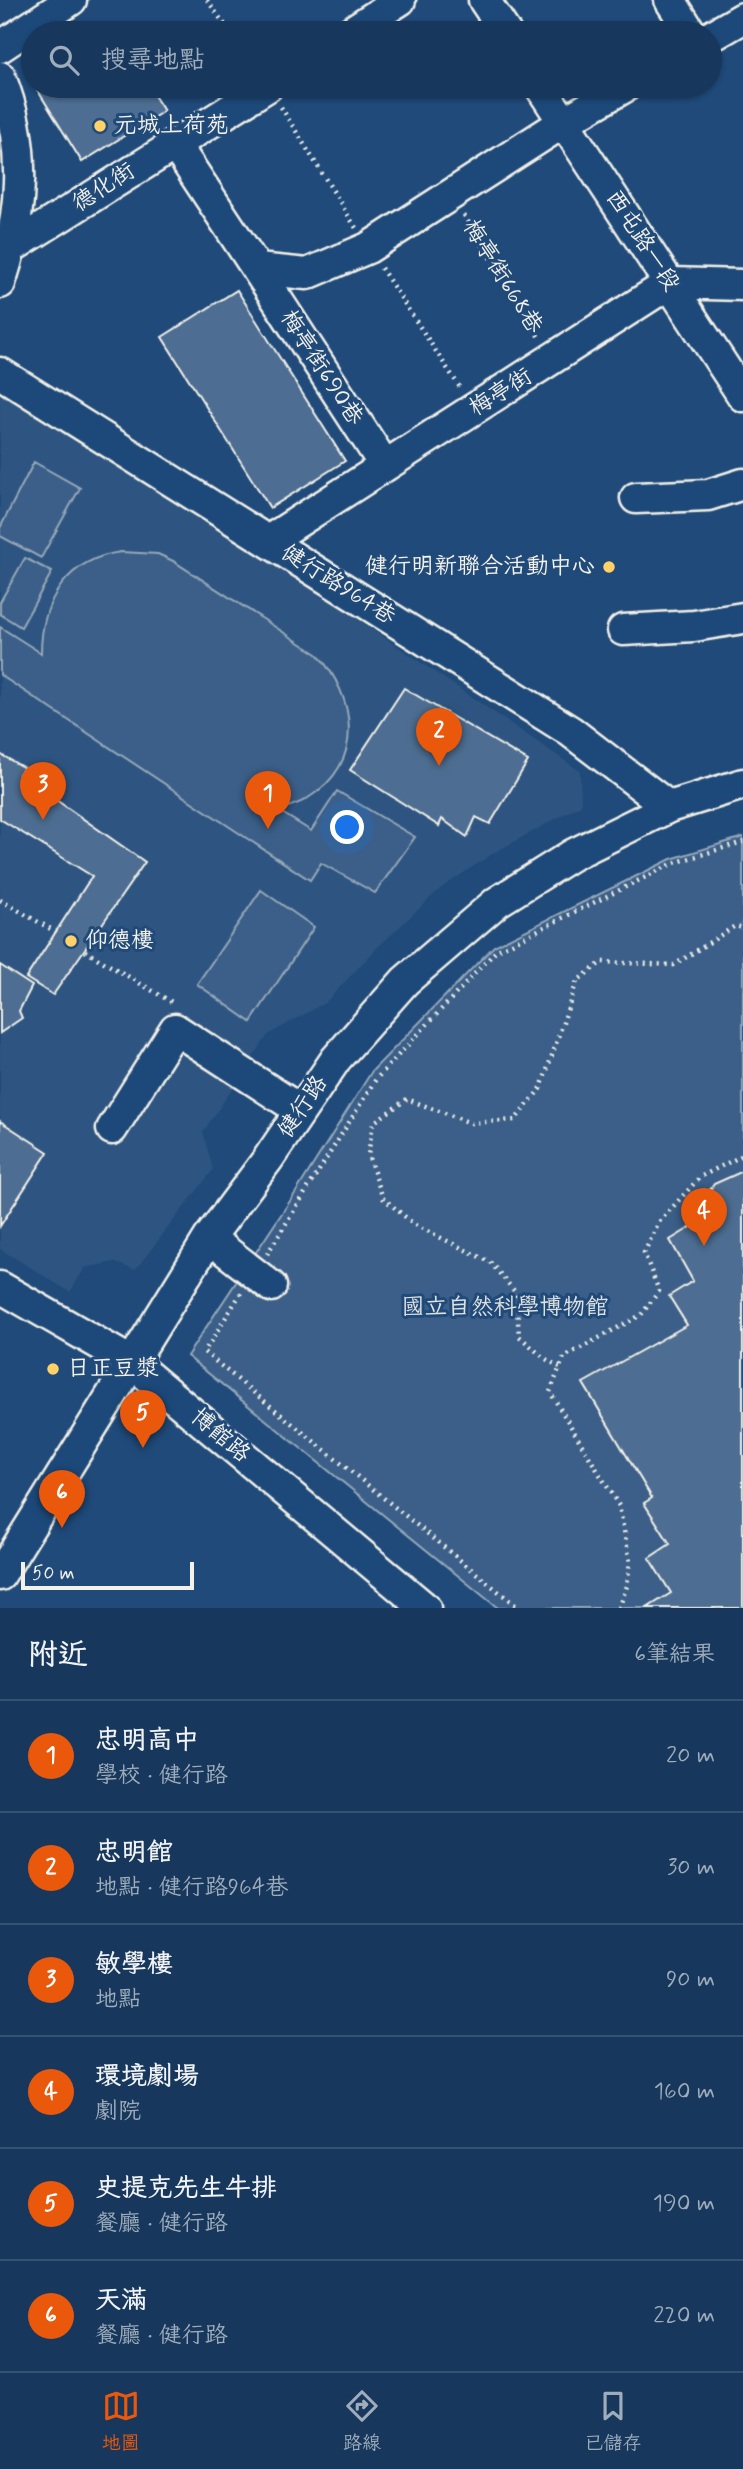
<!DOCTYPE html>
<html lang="zh-TW">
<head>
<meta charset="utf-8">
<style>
  :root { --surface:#17385c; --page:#244365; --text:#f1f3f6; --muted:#9eacbb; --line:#365272; --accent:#ea580c }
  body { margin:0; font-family:Mynerve,"LXGW WenKai TC",sans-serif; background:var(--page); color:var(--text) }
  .scale { position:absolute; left:21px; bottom:18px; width:173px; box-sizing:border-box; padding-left:7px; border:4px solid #f4f1e8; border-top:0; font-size:19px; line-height:24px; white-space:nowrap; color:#f4f1e8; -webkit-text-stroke:5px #1f4a7a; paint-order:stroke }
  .you { position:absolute; left:348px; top:828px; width:24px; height:24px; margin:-18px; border:5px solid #fff; border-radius:50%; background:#1a73e8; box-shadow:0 0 0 10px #1a73e833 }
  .badge { display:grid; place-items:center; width:46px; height:46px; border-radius:50%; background:var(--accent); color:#fff; font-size:23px; font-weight:700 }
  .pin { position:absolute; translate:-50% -58px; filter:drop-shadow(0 2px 4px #0008) }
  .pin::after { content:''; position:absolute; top:37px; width:24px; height:21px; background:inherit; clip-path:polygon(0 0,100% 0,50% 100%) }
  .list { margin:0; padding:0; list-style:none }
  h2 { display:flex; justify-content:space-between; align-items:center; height:91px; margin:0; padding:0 28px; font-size:30px }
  h2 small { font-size:23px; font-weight:400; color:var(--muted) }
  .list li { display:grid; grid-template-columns:46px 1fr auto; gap:21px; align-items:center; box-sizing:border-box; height:112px; padding:0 28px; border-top:2px solid var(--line) }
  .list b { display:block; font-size:26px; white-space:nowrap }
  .list p { margin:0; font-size:23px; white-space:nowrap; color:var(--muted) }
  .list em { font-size:23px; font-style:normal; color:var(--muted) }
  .icon { flex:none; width:38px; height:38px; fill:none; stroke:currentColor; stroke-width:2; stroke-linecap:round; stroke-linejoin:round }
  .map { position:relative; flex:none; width:743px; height:1608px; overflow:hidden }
  .search { position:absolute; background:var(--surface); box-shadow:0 2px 5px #0004; left:21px; right:21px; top:21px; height:77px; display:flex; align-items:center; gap:18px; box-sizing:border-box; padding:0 24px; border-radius:38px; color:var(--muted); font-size:26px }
  .sheet { height:763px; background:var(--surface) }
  nav { display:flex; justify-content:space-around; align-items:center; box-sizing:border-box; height:98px; border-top:2px solid var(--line); background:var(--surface); font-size:19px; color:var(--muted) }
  nav a { display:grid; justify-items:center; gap:4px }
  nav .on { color:var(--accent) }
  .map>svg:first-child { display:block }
</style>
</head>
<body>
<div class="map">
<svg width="743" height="1608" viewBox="0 0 743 1608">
  <rect width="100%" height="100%" fill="#1f4a7a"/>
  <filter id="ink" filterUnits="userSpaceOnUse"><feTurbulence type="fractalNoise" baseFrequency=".0143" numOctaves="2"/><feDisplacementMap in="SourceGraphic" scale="14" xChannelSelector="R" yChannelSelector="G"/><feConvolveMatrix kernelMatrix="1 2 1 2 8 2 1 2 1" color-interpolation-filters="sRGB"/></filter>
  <g filter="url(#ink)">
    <path fill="#2d5581" d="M 0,393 L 303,582 L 580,771 L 581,805 L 492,854 L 441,888 L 377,948 L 326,1002 L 268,1035 L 203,1132 L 213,1170 L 135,1270 L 113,1262 L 85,1268 L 70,1292 L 0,1249 Z"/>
    <path fill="#3a5f88" stroke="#97a8b8" stroke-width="2" d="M 34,462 L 80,488 L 41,558 L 0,536 L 0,528 Z
      M 121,552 L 158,554 L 173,561 L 317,654 C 357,698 365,764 308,798 C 300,804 288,806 279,811 L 311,831 L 337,791 L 415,837 L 375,893 L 321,863 L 310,880 L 0,675 L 0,627 L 41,653 C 41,600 68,559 121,552 Z
      M 25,558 L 52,572 L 21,627 L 0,614 L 0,602 Z
      M 743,837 L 743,1608 L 498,1608 L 187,1356 L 296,1192 L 372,1071 L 494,946 L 671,859 Z
      M 261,890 L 314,927 L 251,1022 L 197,984 Z"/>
    <path fill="#4d6e92" stroke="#f4f1e8" stroke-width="2" d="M 35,86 L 148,86 L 164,111 L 82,162 Z
      M 237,290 L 345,461 L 270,508 L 162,337 Z
      M 404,688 L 528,761 L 490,824 L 476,817 L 467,837 L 442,819 L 439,826 L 350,770 Z
      M 0,754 L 24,768 L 19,774 L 145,862 L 53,995 L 26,978 L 92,876 L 0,819 Z
      M 0,965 L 32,986 L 19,1011 L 22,1018 L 0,1033 Z
      M 0,1121 L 48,1152 L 0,1226 Z
      M 743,1171 L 743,1608 L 647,1608 L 671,1593 L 649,1558 L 670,1544 L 644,1503 L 652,1498 L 583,1383 L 687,1325 L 669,1296 L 693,1281 L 670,1240 L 706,1218 L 706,1196 L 714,1184 Z"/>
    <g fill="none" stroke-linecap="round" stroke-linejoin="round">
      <defs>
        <path id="minor" d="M 484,0 L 506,33
          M 670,0 L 691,33
          M 349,33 L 400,0
          M 710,37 L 743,18
          M 0,47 L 71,0
          M 0,77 C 28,146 23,213 0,283
          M 540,86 L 743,396
          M 174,143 L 257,269 L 307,274 L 368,248 L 564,122 L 626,86
          M 12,247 L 268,86
          M 257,269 L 385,466
          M 0,373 L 570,731 L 669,807
          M 636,498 L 708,495 L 743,484
          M 268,541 L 670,283 L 743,285
          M 623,630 L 694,626 L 743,618
          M 112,1129 L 175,1029 L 300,1110
          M 209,1238 L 271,1286
          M 0,1287 L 131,1362 L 425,1608
          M 0,1575 L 209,1238 L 268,1159 L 336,1059 L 405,981 L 497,902 L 572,855 L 669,807 L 743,784"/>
      </defs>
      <use href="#minor" stroke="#f4f1e8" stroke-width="35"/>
      <path stroke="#f4f1e8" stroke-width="4.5" stroke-dasharray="2 5" stroke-linecap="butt" d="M 207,0 L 231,33
        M 281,107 L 356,228
        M 464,215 L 540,339
        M 381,268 L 461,389
        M 0,900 L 56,932
        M 85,951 L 175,1004
        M 267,1254 L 376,1079 L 496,951 L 674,863 L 743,842
        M 241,1293 L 204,1352 L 519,1608
        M 560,1367 L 544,1358 L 519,1336 L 516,1293 L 490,1262 L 415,1225 L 383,1198 L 368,1155 L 373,1123 L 407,1099 L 471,1123 L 515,1120 L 541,1088 L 577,981 L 602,962 L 674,965 L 735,926 L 743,928
        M 619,1608 L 627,1586 L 630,1561 L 619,1506 L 550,1392 L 564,1357 L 641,1315 L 659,1291 L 644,1253 L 659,1222 L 700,1177 L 743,1155"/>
      <use href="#minor" stroke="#1f4a7a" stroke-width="30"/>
    </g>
  </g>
  <g fill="#ffd166" stroke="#1f4a7a" stroke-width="2.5">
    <circle cx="100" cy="126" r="7"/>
    <circle cx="609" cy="567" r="7"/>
    <circle cx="71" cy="941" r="7"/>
    <circle cx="53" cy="1369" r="7"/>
  </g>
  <g text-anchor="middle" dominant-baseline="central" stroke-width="6" stroke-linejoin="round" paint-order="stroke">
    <g font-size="23" fill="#f4f1e8" stroke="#1f4a7a" text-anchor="start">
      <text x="114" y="126">元城上荷苑</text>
      <text x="595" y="567" text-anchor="end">健行明新聯合活動中心</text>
      <text x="85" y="941">仰德樓</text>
      <text x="67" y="1369">日正豆漿</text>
    </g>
    <g font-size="23" fill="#f4f1e8" stroke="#1f4a7a">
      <text transform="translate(104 188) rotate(-33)">德化街</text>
      <text transform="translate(642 241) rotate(57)">西屯路一段</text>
      <text transform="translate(502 277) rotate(58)">梅亭街668巷</text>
      <text transform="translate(321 368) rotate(57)">梅亭街690巷</text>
      <text transform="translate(501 393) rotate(-32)">梅亭街</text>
      <text transform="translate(338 585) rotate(32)">健行路964巷</text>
      <text transform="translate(303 1107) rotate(-56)">健行路</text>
      <text transform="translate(220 1436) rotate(40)">博館路</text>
    </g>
    <g font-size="23" fill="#e1e2de" stroke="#1f4a7a">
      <text x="505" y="1308">國立自然科學博物館</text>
    </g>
  </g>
</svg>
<div class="scale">50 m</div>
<div class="you"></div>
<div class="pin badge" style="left:268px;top:829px">1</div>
<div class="pin badge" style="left:439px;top:766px">2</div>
<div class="pin badge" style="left:43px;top:820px">3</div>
<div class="pin badge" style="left:704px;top:1246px">4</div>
<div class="pin badge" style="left:143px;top:1448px">5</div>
<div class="pin badge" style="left:62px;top:1528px">6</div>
<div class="search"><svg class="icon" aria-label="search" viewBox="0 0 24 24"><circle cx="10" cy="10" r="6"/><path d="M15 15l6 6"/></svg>搜尋地點</div>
</div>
<section class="sheet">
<h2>附近<small>6筆結果</small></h2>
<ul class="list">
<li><span class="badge">1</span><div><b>忠明高中</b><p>學校 · 健行路</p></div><em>20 m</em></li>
<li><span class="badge">2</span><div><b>忠明館</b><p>地點 · 健行路964巷</p></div><em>30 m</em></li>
<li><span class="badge">3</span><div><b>敏學樓</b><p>地點</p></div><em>90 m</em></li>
<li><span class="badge">4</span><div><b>環境劇場</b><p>劇院</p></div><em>160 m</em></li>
<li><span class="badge">5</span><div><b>史提克先生牛排</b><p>餐廳 · 健行路</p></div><em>190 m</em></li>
<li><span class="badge">6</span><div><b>天滿</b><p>餐廳 · 健行路</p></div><em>220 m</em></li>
</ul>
</section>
<nav>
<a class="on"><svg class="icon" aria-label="map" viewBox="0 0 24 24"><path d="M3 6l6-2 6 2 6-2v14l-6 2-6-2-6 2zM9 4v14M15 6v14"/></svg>地圖</a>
<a><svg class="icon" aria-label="directions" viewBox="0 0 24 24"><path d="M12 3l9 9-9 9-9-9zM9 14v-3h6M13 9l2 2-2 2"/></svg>路線</a>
<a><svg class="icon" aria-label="saved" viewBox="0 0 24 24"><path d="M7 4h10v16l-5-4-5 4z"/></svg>已儲存</a>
</nav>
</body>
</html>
